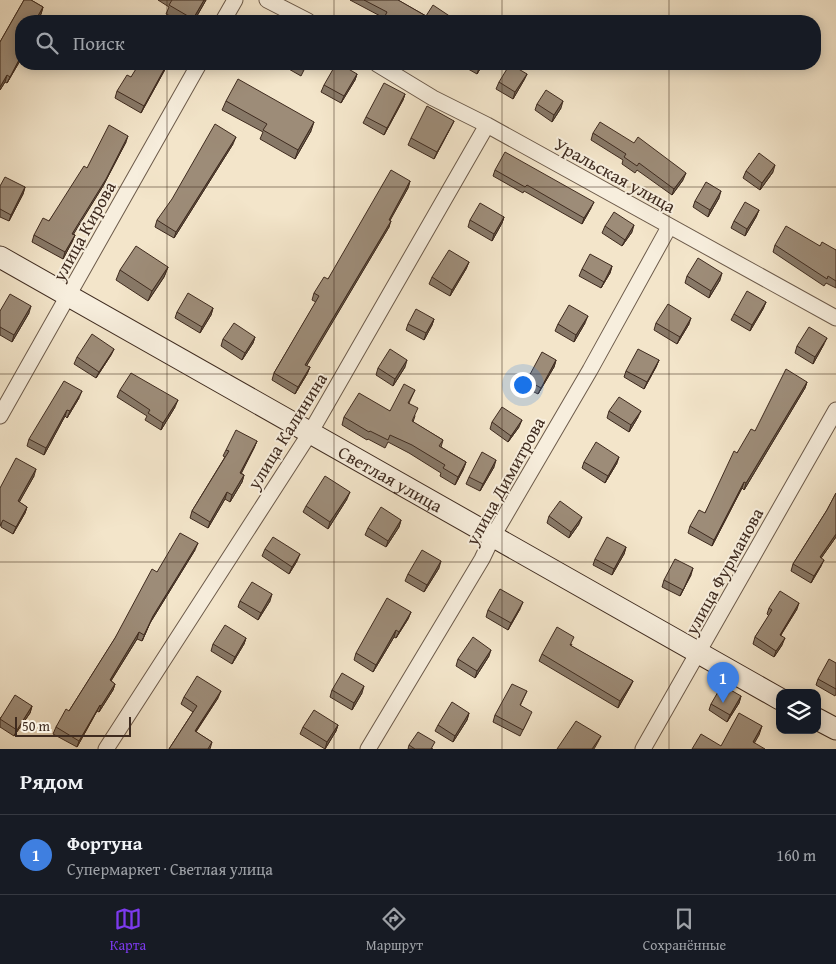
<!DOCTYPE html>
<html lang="ru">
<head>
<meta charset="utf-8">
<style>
  :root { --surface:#171b24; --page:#242831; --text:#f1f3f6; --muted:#9ea1a6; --line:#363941; --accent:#7c3aed }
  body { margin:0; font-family:"Gentium Book Plus",serif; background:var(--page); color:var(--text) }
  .controls { position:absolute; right:15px; bottom:15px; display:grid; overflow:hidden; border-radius:10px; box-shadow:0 2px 12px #0003 }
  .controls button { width:45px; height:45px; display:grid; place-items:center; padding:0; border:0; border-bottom:1px solid var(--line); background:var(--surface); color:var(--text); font:25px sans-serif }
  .scale { position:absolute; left:15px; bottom:12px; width:116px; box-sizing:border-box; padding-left:5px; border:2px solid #3f2b1f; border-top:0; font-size:14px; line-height:18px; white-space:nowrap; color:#3f2b1f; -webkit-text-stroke:4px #f7eedd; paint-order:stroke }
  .you { position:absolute; left:522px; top:384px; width:18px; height:18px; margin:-12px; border:4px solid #fff; border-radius:50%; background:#1a73e8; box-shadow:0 0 0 8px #1a73e833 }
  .badge { display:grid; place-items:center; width:32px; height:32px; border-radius:50%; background:var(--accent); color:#fff; font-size:16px; font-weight:700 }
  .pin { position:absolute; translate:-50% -41px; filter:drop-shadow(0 1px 2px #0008) }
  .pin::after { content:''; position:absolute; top:26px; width:18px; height:15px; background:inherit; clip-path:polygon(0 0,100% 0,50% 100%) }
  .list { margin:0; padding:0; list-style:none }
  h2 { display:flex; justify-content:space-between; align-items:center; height:65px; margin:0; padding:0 20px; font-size:21px }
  h2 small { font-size:16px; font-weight:400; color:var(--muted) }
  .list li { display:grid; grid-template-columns:32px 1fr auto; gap:15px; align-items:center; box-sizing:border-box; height:80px; padding:0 20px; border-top:1px solid var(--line) }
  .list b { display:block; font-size:19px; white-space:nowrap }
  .list p { margin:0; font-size:16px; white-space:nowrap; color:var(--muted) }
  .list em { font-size:16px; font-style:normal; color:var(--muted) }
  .icon { flex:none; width:28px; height:28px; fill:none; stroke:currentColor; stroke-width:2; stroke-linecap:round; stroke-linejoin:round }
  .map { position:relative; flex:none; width:836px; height:749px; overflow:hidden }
  .search { position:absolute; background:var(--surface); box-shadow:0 2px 12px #0003; left:15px; right:15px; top:15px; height:55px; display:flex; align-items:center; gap:12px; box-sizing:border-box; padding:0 18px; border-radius:20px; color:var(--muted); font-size:19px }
  .sheet { height:145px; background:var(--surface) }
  nav { display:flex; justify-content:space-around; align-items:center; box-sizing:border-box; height:70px; border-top:1px solid var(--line); background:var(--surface); font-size:14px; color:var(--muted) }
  nav a { display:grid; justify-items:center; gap:2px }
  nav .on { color:var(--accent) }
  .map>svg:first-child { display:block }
</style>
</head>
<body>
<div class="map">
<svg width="836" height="749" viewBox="0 0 836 749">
  <rect width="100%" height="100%" fill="#f3e5ca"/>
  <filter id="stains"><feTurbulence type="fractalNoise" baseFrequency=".004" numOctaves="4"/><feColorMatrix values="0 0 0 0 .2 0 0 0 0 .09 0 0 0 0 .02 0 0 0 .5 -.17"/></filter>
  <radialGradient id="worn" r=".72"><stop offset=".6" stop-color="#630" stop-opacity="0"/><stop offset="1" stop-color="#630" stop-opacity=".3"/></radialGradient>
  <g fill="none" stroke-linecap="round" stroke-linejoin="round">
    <defs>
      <path id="minor" d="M 267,0 L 308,21
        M 223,21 L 235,0
        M 377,64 L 433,98 L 487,125 L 836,318
        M 0,416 L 199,64
        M 106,749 L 310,433 L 487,125
        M 368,749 L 482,559 L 493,536 L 590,370 L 669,227
        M 643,749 L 836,410"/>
      <g id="secondary">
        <path id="s1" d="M 0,257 L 780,699"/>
        <path d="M 817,719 L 836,729"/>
      </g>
    </defs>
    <use href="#minor" stroke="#6c5a4a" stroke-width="17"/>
    <use href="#secondary" stroke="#3f2b1f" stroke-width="23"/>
    <use href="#minor" stroke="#f7eedd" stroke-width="15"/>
    <use href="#secondary" stroke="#f7eedd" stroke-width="21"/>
  </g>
  <path fill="#877867" stroke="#3f2b1f" d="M 24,0 L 31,0 L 43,7 L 41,14 L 37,21 L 21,21 L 21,59 L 7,83 L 5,82 L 0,90 L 0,42 Z
    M 158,0 L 206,0 L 194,21 L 180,21 L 166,14 L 169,7 Z
    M 350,0 L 398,0 L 426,16 L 454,19 L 453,21 L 383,21 L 384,18 Z
    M 168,64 L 141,113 L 115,98 L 117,91 L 131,77 Z
    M 280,64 L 307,64 L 301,76 Z
    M 461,64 L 483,64 L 477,74 L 461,65 Z
    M 357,74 L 355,80 L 341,103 L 321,92 L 324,85 Z
    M 527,74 L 524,80 L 513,99 L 496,89 L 499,82 Z
    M 405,94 L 403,100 L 384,135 L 363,123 L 366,117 Z
    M 226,101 L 311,131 L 295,159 L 260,139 L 263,132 L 222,110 Z
    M 537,104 L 561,108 L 552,122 L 535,110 Z
    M 454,121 L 451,127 L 434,159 L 408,145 L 411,138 Z
    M 593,133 L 683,180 L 672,195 L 637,170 L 635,173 L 622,164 L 623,160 L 591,140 Z
    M 126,142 L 103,186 L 73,234 L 75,235 L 72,242 L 63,259 L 32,242 L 34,235 L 49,221 L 87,168 Z
    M 233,144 L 174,238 L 155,227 L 157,220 Z
    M 495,170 L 591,208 L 582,224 L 524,191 L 523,193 L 493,176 Z
    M 746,171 L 773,172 L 760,190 L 743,178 Z
    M 410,181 L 408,188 L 390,220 L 389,227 L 306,366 L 310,367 L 307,374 L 295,394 L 272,380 L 274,373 L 316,302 L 312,300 L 314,293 L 328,279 Z
    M 0,186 L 25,187 L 23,194 L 9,221 L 0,217 Z
    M 719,198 L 708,217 L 693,207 L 695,201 Z
    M 759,210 L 756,217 L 745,236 L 731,228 L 734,221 Z
    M 504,217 L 502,223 L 492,241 L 468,227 L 470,220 Z
    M 605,226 L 632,232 L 622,246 L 602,233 Z
    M 775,245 L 820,246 L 836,250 L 836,288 L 826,283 L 824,286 L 773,252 Z
    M 469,262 L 466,269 L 450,296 L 429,284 L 432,277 Z
    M 612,266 L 610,273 L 601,288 L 579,276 L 582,269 Z
    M 168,267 L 164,277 L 148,301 L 116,280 L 120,270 Z
    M 687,276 L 720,280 L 709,298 L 685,283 Z
    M 766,302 L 763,309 L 750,331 L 731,320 L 734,314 Z
    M 213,308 L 211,315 L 200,333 L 175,318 L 177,312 Z
    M 0,311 L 29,313 L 12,342 L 0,335 Z
    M 434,319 L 432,325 L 424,340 L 406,330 L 408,324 Z
    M 585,323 L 574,342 L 555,331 L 558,324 Z
    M 656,323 L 689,324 L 677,344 L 654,330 Z
    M 255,337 L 253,343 L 242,360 L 221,346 L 223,339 Z
    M 824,344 L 813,364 L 795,353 L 797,346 Z
    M 114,349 L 111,355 L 96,378 L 74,364 L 77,357 Z
    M 556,360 L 554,367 L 538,394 L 524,387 L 527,380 Z
    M 659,360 L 656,367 L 644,389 L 624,377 L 626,371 Z
    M 405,367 L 393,386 L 376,375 L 378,368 Z
    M 807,382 L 805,388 L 744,490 L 742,488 L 712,546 L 688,533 L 690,526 L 705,513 L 737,453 L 755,431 Z
    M 120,390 L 175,407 L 161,430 L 145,420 L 147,416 L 117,397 Z
    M 415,390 L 409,403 L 415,416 L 413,422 L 443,440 L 441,447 L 466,462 L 463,470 L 455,485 L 440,476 L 441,473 L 409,453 L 388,442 L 385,448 L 368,439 L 367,440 L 342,425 L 344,417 L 390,411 Z
    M 79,398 L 67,418 L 65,416 L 44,455 L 27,446 L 29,439 Z
    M 609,411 L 638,417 L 629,432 L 607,418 Z
    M 492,422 L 519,427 L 508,442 L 490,429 Z
    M 257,441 L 254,448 L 241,473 L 244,475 L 242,482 L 230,502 L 225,499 L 208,528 L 190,518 L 192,511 L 225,457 L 223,456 L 226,450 Z
    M 584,462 L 617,463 L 605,483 L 582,468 Z
    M 494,467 L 480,491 L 466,484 L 469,477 Z
    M 34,476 L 19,502 L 27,507 L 25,513 L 13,534 L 1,527 L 0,488 Z
    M 836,493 L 836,537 L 821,558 L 821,566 L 811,583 L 791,571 L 793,564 L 827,510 Z
    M 347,499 L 328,529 L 303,512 L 306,506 Z
    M 549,516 L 579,524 L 569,538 L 547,523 Z
    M 401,520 L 399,527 L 386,547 L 365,535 L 368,528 Z
    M 626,547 L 624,554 L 612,575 L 593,565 L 595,559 Z
    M 265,549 L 297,561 L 289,574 L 262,556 Z
    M 195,550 L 150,623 L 142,641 L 137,639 L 111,681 L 115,684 L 113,690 L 99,712 L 97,711 L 77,747 L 53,734 L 56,727 L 69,711 L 157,572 Z
    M 439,568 L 424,592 L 405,581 L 408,574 Z
    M 691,575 L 680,596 L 662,587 L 664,580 Z
    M 240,601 L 270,601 L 258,620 L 238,607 Z
    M 769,608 L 797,609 L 781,635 L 782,645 L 774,657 L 753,644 L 755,637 L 769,616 L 767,614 Z
    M 520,609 L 508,630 L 486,617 L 488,610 Z
    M 411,612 L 408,619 L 396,638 L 394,637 L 373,672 L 354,660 L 356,653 Z
    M 246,638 L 244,644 L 232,664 L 211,651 L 213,644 Z
    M 572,644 L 571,646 L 633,681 L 630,687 L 618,708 L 539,661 L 542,654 Z
    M 489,656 L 475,678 L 456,666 L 458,659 Z
    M 836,663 L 836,694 L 835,696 L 816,685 L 818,679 Z
    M 332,690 L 362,693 L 352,710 L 330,697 Z
    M 527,691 L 520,706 L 529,718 L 520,736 L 493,722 L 495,715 Z
    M 741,696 L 739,703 L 727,722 L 709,710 L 711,704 Z
    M 184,697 L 218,698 L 196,732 L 212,742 L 210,749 L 169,749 L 193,712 L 181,704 Z
    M 32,706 L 30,713 L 14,736 L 0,727 L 0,718 Z
    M 469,713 L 467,720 L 453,742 L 435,731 L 438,725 Z
    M 338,725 L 336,731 L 325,749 L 300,734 L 303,727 Z
    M 409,745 L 433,749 L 408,749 Z"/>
  <path fill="#6e6254" stroke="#3f2b1f" d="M 204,0 L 206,0 L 194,21 L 192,21 Z
    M 43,7 L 41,14 L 37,21 L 35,21 Z
    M 21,56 L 21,59 L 7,83 L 10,77 Z
    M 167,64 L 168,64 L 141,113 L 144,106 Z
    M 481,64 L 483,64 L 477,74 L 479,68 Z
    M 357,74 L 355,80 L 341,103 L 344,96 Z
    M 527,74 L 524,80 L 513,99 L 515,92 Z
    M 7,75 L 5,82 L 0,90 L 0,87 Z
    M 405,94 L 403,100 L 384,135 L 387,128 Z
    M 563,101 L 561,108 L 552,122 L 554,115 Z
    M 454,121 L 451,127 L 434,159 L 437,152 Z
    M 314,122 L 311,131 L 295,159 L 298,150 Z
    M 128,136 L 126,142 L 103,186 L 70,240 L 72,234 Z
    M 236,137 L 233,144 L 174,238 L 176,232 Z
    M 775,165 L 773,172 L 760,190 L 762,183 Z
    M 686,173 L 683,180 L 672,195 L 674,189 Z
    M 410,181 L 408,188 L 387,226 L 389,220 Z
    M 25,187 L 23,194 L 9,221 L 11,215 Z
    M 721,191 L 719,198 L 708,217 L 710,210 Z
    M 594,202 L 591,208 L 582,224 L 584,218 Z
    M 759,210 L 756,217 L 745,236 L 747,229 Z
    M 504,217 L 502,223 L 492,241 L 494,234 Z
    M 391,221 L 389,227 L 303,372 L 305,365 Z
    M 634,225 L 632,232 L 622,246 L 625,240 Z
    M 75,235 L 72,242 L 63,259 L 65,252 Z
    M 469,262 L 466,269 L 450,296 L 452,290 Z
    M 612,266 L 610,273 L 601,288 Z
    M 168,267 L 164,277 L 148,301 L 152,291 Z
    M 722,273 L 720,280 L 709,298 L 711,291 Z
    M 766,302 L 763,309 L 750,331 L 752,325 Z
    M 31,306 L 29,313 L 12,342 L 14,335 Z
    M 213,308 L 211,315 L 200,333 L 202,327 Z
    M 588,316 L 585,323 L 574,342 L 576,335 Z
    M 691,318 L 689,324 L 677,344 L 680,337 Z
    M 434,319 L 432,325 L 424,340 L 426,333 Z
    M 255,337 L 253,343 L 242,360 L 245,353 Z
    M 827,338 L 824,344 L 813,364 L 815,357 Z
    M 114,349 L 111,355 L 96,378 L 99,372 Z
    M 407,360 L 405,367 L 393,386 L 395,379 Z
    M 556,360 L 554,367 L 538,394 L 541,388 Z
    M 659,360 L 656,367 L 644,389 L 647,382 Z
    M 310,367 L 307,374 L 295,394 L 298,387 Z
    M 807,382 L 805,388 L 744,490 L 746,483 Z
    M 82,391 L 79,398 L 67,418 L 70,411 Z
    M 178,400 L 175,407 L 161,430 L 163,423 Z
    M 67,410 L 65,416 L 44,455 L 46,448 Z
    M 641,411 L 638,417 L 629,432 L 631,425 Z
    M 522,420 L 519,427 L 508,442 L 511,436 Z
    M 257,441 L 254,448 L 238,480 L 240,473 Z
    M 619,457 L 617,463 L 605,483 L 608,476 Z
    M 496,460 L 494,467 L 480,491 L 483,484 Z
    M 466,462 L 463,470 L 455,485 L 458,477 Z
    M 36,469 L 34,476 L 16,508 L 18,501 Z
    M 244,475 L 242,482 L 230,502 L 232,495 Z
    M 744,482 L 742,488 L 712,546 L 714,540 Z
    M 227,492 L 225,499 L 208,528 L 210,522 Z
    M 350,492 L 347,499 L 328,529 L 330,522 Z
    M 27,507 L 25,513 L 13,534 L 16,527 Z
    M 582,517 L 579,524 L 569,538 L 571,532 Z
    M 401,520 L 399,527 L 386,547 L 388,541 Z
    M 836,534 L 836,537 L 817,564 L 820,557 Z
    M 198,543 L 195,550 L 150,623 L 142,641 L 153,616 Z
    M 626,547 L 624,554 L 612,575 L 614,569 Z
    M 300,554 L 297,561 L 289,574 L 292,567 Z
    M 824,560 L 821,566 L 811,583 L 814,576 Z
    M 441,561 L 439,568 L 424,592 L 427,585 Z
    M 693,568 L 691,575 L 680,596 L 683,590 Z
    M 272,594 L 270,601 L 258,620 L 261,613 Z
    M 523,602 L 520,609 L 508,630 L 511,623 Z
    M 799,603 L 797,609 L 777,641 L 780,635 Z
    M 411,612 L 408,619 L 396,638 L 399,632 Z
    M 396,630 L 394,637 L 373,672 L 376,665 Z
    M 139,632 L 137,639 L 107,687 L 110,680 Z
    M 246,638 L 244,644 L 232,664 L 235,657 Z
    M 785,638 L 782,645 L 774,657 L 776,651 Z
    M 491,650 L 489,656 L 475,678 L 477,671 Z
    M 633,681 L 630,687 L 618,708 L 620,701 Z
    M 115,684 L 113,690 L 99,712 L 101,706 Z
    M 364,686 L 362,693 L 352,710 L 354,703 Z
    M 221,691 L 218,698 L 192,737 L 195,731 Z
    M 741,696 L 739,703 L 727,722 L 730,715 Z
    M 100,705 L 97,711 L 77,747 L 79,741 Z
    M 32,706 L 30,713 L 14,736 L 17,730 Z
    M 469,713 L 467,720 L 453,742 L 455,736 Z
    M 338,725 L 336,731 L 325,749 L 327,742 Z
    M 762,726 L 759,735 L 751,749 L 753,742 Z
    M 601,736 L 598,742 L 594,749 L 592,749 Z"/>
  <path fill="#9d8c78" stroke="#3f2b1f" d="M 24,0 L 31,0 L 43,7 L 35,21 L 21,21 L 21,56 L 10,77 L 7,75 L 0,87 L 0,42 Z
    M 172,0 L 204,0 L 193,19 L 169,5 Z
    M 364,0 L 398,0 L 426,16 L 433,5 L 454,19 L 452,21 L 403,21 L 400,20 L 399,21 L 395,21 L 385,16 L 387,12 Z
    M 139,64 L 167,64 L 144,106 L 117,91 L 127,75 L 131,77 Z
    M 293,64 L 306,64 L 303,70 Z
    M 336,64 L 340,64 L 357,74 L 344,96 L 324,85 Z
    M 472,64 L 481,64 L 479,68 Z
    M 510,64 L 527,74 L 515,92 L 499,82 Z
    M 238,79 L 314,122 L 298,150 L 263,130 L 267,124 L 226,101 Z
    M 384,83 L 405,94 L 387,128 L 366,117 Z
    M 546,90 L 563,101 L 554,115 L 537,104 Z
    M 427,106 L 454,121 L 437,152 L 411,138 Z
    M 600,122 L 634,143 L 638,137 L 686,173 L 674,189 L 639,163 L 637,166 L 624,157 L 626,154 L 593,133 Z
    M 215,124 L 236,137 L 176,232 L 157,220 L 172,199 Z
    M 109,125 L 128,136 L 106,179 L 72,234 L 75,235 L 65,252 L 34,235 L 43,218 L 49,221 L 84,166 L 87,168 Z
    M 505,152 L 594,202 L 584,218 L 527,185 L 525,187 L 495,170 Z
    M 759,153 L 775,165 L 762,183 L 746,171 Z
    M 391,170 L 410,181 L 389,220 L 391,221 L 305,365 L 310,367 L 298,387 L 274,373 L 319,296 L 314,293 L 324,277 L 328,279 Z
    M 5,177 L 25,187 L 11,215 L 0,209 L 0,186 Z
    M 706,182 L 721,191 L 710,210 L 695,201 Z
    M 745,202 L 759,210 L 747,229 L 734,221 Z
    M 480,203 L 504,217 L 494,234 L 470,220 Z
    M 614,212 L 634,225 L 625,240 L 605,226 Z
    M 786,226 L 820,246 L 822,242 L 836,250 L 836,281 L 828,276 L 827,279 L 775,245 Z
    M 136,246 L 168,267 L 152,291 L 120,270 Z
    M 449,250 L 469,262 L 452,290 L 432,277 Z
    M 590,254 L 612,266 L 604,282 L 582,269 Z
    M 698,258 L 722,273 L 711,291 L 687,276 Z
    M 747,291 L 766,302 L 752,325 L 734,314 Z
    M 188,293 L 213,308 L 202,327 L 177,312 Z
    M 10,294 L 31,306 L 14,335 L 0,327 L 0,311 Z
    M 668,304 L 691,318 L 680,337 L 656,323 Z
    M 569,305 L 588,316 L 576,335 L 558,324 Z
    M 416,309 L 434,319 L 426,333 L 408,324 Z
    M 234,323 L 255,337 L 245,353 L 223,339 Z
    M 809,327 L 827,338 L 815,357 L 797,346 Z
    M 92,334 L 114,349 L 99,372 L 77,357 Z
    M 390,349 L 407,360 L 395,379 L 378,368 Z
    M 638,349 L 659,360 L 647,382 L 626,371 Z
    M 542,352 L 556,360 L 541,388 L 527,380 Z
    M 786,369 L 807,382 L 746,483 L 744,482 L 714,540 L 690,526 L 699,510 L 705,513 L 734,451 L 737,453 L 751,429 L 755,431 Z
    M 131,373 L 178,400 L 163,423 L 148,413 L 150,410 L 120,390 Z
    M 64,381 L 82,391 L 70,411 L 67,410 L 46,448 L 29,439 Z
    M 404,384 L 415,390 L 408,403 L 418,408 L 412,421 L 443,440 L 439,446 L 466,462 L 458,477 L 443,468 L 445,465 L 412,445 L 390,435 L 388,440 L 370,431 L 369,432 L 344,417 L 359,393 L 390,411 Z
    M 619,397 L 641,411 L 631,425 L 609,411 Z
    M 502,407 L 522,420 L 511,436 L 492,422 Z
    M 236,430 L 257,441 L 240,473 L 244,475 L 232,495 L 227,492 L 210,522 L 192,511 L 229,451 L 226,450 Z
    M 596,442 L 619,457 L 608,476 L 584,462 Z
    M 482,452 L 496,460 L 483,484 L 469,477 Z
    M 16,458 L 36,469 L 18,501 L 27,507 L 16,527 L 3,520 L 0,526 L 0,488 Z
    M 325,476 L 350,492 L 330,522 L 306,506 Z
    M 836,493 L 836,534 L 820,557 L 824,560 L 814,576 L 793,564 L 827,510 Z
    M 560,501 L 582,517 L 571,532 L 549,516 Z
    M 381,507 L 401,520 L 388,541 L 368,528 Z
    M 180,533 L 198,543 L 153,616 L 144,635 L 139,632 L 110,680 L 115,684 L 101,706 L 100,705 L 79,741 L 56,727 L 66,709 L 69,711 L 115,638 L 152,569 L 157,572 Z
    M 273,537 L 300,554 L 292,567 L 265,549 Z
    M 607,537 L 626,547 L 614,569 L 595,559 Z
    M 422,550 L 441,561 L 427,585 L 408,574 Z
    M 675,559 L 693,568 L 683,590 L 664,580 Z
    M 252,582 L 272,594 L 261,613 L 240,601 Z
    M 500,589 L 523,602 L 511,623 L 488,610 Z
    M 780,591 L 799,603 L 780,635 L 785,638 L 776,651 L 755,637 L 772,610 L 769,608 Z
    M 387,598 L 411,612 L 399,632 L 396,630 L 376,665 L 356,653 Z
    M 225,625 L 246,638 L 235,657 L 213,644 Z
    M 557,627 L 574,637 L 570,645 L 633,681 L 620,701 L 542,654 Z
    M 473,637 L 491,650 L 477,671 L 458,659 Z
    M 829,659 L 836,663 L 836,689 L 818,679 Z
    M 342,673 L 364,686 L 354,703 L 332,690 Z
    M 197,676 L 221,691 L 195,731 L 212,742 L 208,749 L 169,749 L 197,706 L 184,697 Z
    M 512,684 L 527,691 L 520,705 L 532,712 L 523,730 L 495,715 Z
    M 722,685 L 741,696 L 730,715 L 711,704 Z
    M 15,695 L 32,706 L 17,730 L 0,719 Z
    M 452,702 L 469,713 L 455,736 L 438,725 Z
    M 314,710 L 338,725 L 327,742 L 303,727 Z
    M 739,713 L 762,726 L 753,742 L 765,749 L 692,749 L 701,734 L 721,746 Z
    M 576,721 L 601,736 L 592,749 L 557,749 Z
    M 418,732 L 435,742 L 431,749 L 415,749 L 409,745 Z"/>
  <path fill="none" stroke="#3f2b1f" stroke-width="1" stroke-opacity="0.55" d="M 167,0 L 167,21M 334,0 L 334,21M 502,0 L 502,21M 669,0 L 669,21M 167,64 L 167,749M 334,64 L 334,749M 502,64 L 502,749M 669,64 L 669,749M 0,187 L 836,187M 0,374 L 836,374M 0,562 L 836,562"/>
  <g text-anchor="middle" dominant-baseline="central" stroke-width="4" stroke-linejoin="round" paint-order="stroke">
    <g font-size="18" fill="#3f2b1f" stroke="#f7eedd">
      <text transform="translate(615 175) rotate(29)">Уральская улица</text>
      <text transform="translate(84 231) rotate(-61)">улица Кирова</text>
      <text transform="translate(287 431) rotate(-58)">улица Калинина</text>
      <text stroke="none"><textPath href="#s1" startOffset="449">Светлая улица</textPath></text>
      <text transform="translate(505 481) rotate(-61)">улица Димитрова</text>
      <text transform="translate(724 571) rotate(-61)">улица Фурманова</text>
    </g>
  </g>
  <rect width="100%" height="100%" filter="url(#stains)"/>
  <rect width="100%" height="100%" fill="url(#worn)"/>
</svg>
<div class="controls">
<button><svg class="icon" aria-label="layers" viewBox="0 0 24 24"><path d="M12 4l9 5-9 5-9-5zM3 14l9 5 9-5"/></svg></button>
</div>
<div class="scale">50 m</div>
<div class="you"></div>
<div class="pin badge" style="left:723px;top:703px;background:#3f7fe0">1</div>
<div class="search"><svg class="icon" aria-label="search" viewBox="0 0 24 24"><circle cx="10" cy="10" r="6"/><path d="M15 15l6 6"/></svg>Поиск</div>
</div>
<section class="sheet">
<h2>Рядом<small></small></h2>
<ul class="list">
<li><span class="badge" style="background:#3f7fe0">1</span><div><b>Фортуна</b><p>Супермаркет · Светлая улица</p></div><em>160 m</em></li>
</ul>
</section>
<nav>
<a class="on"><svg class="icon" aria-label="map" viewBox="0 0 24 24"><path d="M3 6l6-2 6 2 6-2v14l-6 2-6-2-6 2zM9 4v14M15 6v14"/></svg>Карта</a>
<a><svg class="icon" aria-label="directions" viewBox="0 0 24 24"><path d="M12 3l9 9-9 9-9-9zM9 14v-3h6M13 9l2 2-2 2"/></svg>Маршрут</a>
<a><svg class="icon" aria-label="saved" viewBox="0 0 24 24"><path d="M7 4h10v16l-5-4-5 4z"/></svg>Сохранённые</a>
</nav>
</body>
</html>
